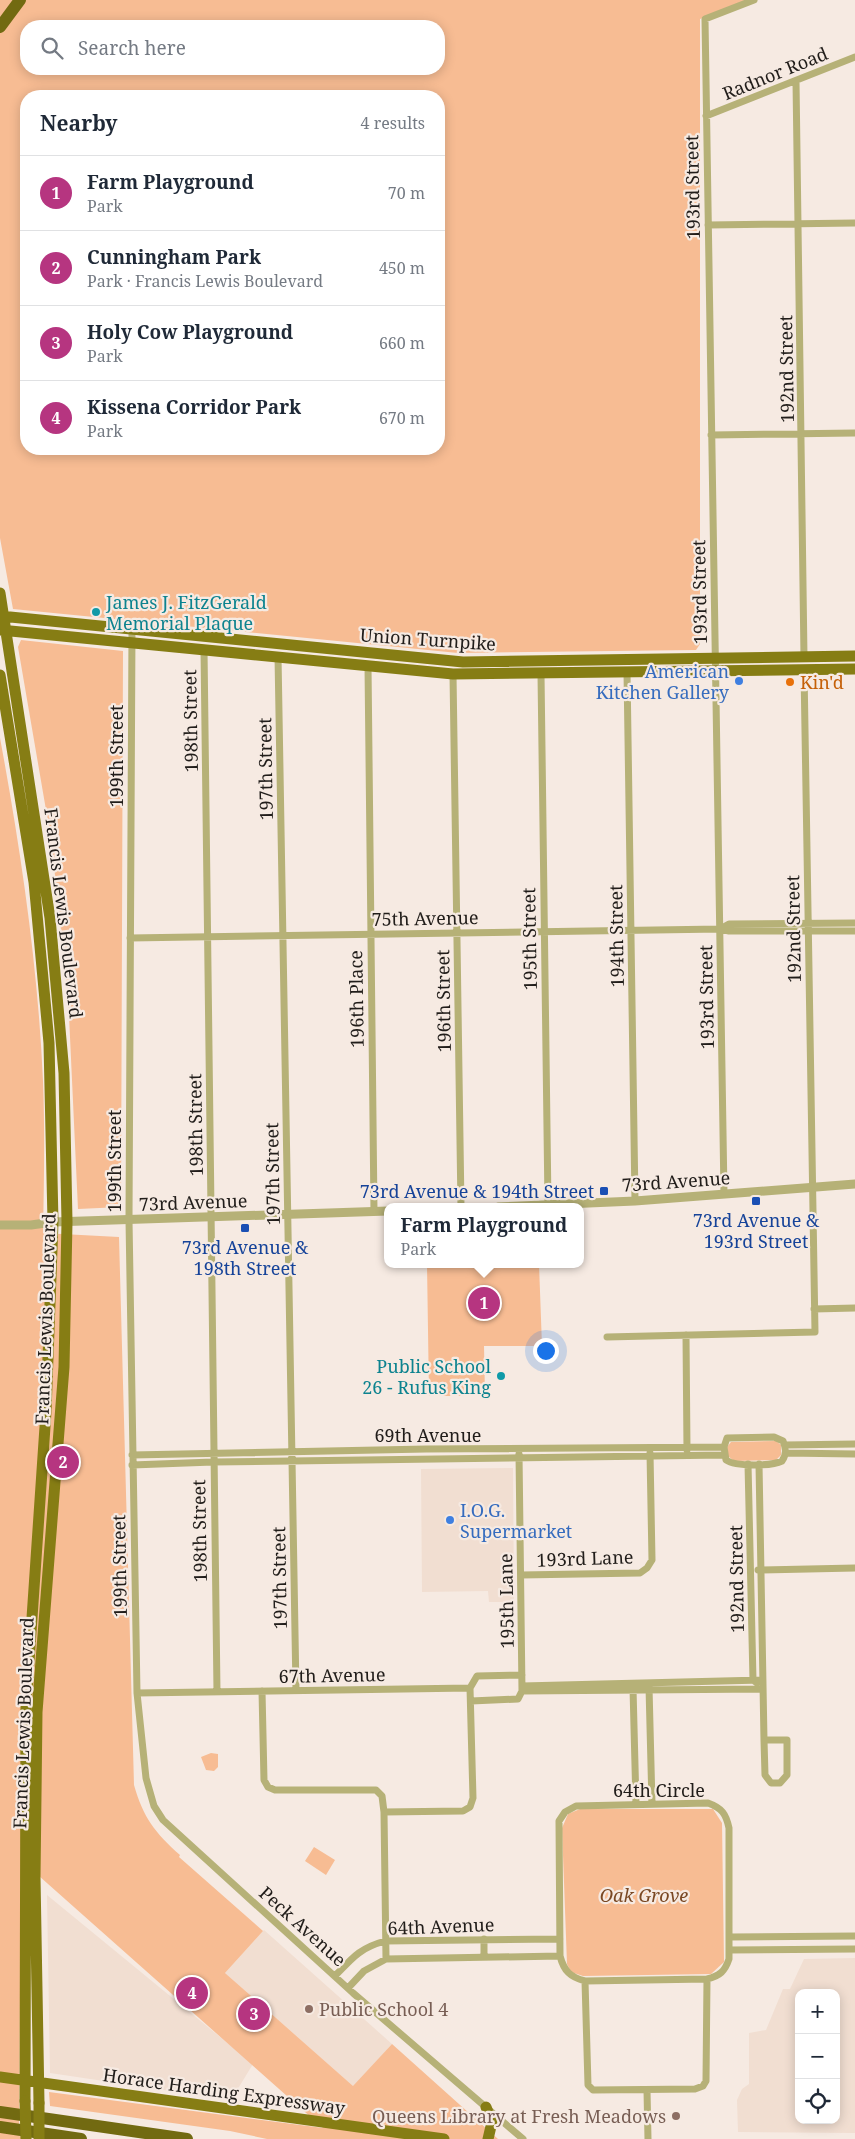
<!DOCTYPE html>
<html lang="en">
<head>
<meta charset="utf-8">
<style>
  :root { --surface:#fff; --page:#f2f2f3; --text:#1f2937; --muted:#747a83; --line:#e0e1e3; --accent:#b63580 }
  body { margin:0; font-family:"Noto Serif",serif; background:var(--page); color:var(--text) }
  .controls { position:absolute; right:15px; bottom:15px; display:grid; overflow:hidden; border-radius:10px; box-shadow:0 2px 12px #0003 }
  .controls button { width:45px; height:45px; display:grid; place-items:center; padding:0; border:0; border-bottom:1px solid var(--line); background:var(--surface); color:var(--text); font:25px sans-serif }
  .you { position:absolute; left:545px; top:1350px; width:18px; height:18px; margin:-12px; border:4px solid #fff; border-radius:50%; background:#1a73e8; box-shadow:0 0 0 8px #1a73e833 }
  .badge { display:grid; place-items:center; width:32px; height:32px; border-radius:50%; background:var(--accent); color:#fff; font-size:16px; font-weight:700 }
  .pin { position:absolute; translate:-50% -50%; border:2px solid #fff; box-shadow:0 1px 5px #0006 }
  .popup { position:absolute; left:384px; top:1203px; width:200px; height:65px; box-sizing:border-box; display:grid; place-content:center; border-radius:10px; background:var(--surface); filter:drop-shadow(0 1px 4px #0005); font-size:16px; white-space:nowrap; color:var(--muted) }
  .popup b { font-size:19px; color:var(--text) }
  .popup::after { content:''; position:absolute; left:50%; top:100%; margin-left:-10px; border:10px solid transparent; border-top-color:var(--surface) }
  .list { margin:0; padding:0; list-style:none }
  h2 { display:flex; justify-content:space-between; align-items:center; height:65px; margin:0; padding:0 20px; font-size:21px }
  h2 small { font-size:16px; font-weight:400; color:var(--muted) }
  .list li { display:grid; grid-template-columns:32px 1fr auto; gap:15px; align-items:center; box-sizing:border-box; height:75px; padding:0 20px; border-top:1px solid var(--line) }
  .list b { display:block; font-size:19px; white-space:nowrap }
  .list p { margin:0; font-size:16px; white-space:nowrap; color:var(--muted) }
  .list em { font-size:16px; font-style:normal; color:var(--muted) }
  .icon { flex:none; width:28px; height:28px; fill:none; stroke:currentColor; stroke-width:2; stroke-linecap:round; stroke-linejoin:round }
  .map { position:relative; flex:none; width:855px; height:2139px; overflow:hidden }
  .search { position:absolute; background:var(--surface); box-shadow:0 2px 12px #0003; left:20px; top:20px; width:425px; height:55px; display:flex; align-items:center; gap:12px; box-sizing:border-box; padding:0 18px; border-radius:20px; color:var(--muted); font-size:19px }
  .panel { position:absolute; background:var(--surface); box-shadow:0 2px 12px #0003; left:20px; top:90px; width:425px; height:365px; border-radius:20px }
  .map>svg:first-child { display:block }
</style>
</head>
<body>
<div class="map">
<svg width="855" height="2139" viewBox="0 0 855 2139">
  <rect width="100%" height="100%" fill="#f6eae2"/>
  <path fill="#f1ded1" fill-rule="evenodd" d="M 513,1468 L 514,1602 L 489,1602 L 488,1591 L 422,1592 L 421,1469 Z
    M 47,1895 L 253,2064 L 231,2100 L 50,2073 Z
    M 264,1930 L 392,2044 L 354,2087 L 225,1973 Z
    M 855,1958 L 855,2133 L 738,2132 L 737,2100 L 742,2089 L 749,2084 L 749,2033 L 766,2030 L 783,1989 L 790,1989 L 804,1959 ZM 799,1993 L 836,1993 L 836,2120 L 799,2120 Z"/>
  <path fill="#f7bc93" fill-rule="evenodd" d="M 0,0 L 749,0 L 700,19 L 700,644 L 696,650 L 458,653 L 13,609 L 0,538 ZM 26,26 L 439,26 L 439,69 L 26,69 ZM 26,96 L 439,96 L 439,449 L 26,449 Z
    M 21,640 L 123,651 L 121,1207 L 78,1209 L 68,994 L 51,839 L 18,647 Z
    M 0,738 C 21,851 38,967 43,1081 C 45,1132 44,1182 43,1233 L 119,1237 L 134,1785 C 143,1817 155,1833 180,1855 L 179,1857 L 263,1931 L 225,1973 L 353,2086 L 392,2044 L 498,2139 L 267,2139 L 230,2131 L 50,2106 L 49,2092 L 323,2128 L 21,1860 L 19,2136 L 33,2139 L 0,2139 Z
    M 427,1264 L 539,1264 L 542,1346 L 484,1346 L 485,1396 L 429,1396 Z
    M 776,1441 L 781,1445 L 781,1455 L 776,1460 L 734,1461 L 728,1456 L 727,1447 L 731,1442 Z
    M 211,1753 L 218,1754 L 218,1767 L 214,1771 L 206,1770 L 201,1757 Z
    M 580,1809 L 713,1809 L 722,1823 L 724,1962 L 711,1974 L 583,1976 L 571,1972 L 567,1964 L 562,1828 L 568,1814 Z
    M 314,1847 L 335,1860 L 326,1875 L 305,1861 Z"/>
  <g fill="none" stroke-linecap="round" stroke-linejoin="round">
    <path stroke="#b6b177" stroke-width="7" d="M 796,81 L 804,657
      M 706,116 L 855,57
      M 708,225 L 855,223
      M 711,435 L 855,433
      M 132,629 L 129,1220 L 137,1693 L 146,1778 L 154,1806 L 163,1820 L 353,1993 L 523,2139
      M 204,649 L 217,1692
      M 278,656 L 296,1690
      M 368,666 L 374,1211
      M 627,672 L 635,1201
      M 453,674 L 461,1207
      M 541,674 L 548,1204
      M 720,929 L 729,924 L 855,923
      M 130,938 L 720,929 L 729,931 L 855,931
      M 724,1194 L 705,19 L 754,0
      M 814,1309 L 855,1308
      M 686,1335 L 687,1450
      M 607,1337 L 815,1332 L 804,670
      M 774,1437 L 783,1441 C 786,1448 787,1454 782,1461 C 772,1466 736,1467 726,1460 L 724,1447 L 727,1438 Z
      M 785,1445 L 855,1444
      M 786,1453 L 855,1454
      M 519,1454 L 522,1691
      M 132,1455 L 426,1449 L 724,1447
      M 748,1464 L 753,1680 L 757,1683
      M 759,1464 L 764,1740
      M 132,1465 L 213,1462 L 724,1455
      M 758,1570 L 855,1568
      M 521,1575 L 640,1573 L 647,1568 L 652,1560 L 650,1453
      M 522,1686 L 762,1680
      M 649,1687 L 652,1804
      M 470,1688 L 477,1676 L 522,1675
      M 633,1688 L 636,1804
      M 262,1691 L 264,1780 L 268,1787 L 275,1790 L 376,1790 L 382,1796 L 384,1812 L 386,1959
      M 522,1691 L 763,1689
      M 137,1693 L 470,1688
      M 471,1701 L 518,1699 L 522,1691
      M 764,1740 L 787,1740 L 787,1775 L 780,1783 L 771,1783 L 765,1775 Z
      M 708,1803 C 722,1808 726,1814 729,1828 L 729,1959 C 725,1971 720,1976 707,1979 L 585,1981 C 570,1977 564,1971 560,1956 L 559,1821 L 565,1812 L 576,1806 Z
      M 384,1812 L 463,1811 L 470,1807 L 473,1798 L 470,1688
      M 730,1937 L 855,1936
      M 484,1939 L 484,1957
      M 729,1950 L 855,1949
      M 335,1976 C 353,1957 360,1948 385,1941 L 560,1939
      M 585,1981 L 588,2085 L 593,2090 L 695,2089 L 703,2086 L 706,2081 L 707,1979
      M 348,1988 L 364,1971 L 386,1959 L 560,1956
      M 647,2090 L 648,2139"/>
    <path stroke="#b6b177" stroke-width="9" d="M 498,1207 L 635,1201 L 855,1184
      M 0,1225 L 31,1225 L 53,1222 L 388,1211"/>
    <path stroke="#867d14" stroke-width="11" d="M 0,593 L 50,918 L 64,1073 L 67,1222 L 64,1367 L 37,1712 L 35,1877 L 39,2103
      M 0,616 L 463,662 L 855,656
      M 0,630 L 453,674 L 855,669
      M 0,675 L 34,882 L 49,1043 L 53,1222 L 46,1412 L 26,1706 L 25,2101
      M 0,2077 L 444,2139
      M 486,2107 L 492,2122 L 488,2139"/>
    <path stroke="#726a11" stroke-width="12" d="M 0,27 L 20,0
      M 0,2112 L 187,2139
      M 0,2127 L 81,2139"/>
    <path stroke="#867d14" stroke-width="11" d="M 25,2101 L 26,2139
      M 39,2103 L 39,2139"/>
  </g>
  <g fill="#0f9aa8" stroke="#f6eae2" stroke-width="2">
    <circle cx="96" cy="612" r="5"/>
    <circle cx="501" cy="1376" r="5"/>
  </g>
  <g fill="#3f7fe0" stroke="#f6eae2" stroke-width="2">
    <circle cx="739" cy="681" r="5"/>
    <circle cx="450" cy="1520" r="5"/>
  </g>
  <circle fill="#e8710a" stroke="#f6eae2" stroke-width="2" cx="790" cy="682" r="5"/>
  <g fill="#1a4fb4" stroke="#f6eae2" stroke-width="2">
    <rect x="599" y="1186" width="10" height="10" rx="2.5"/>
    <rect x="751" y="1196" width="10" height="10" rx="2.5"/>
    <rect x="240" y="1223" width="10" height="10" rx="2.5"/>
  </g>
  <g fill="#8d6e63" stroke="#f6eae2" stroke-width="2">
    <circle cx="309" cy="2009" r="5"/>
    <circle cx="676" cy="2116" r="5"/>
  </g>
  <g text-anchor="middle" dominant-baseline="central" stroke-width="4.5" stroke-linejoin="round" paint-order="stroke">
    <g font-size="18" fill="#211d1a" stroke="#f6eae2">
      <text transform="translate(775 73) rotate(-22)">Radnor Road</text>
      <text transform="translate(692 187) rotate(-91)">193rd Street</text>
      <text transform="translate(786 369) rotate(-91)">192nd Street</text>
      <text transform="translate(699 592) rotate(-91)">193rd Street</text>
      <text transform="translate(428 639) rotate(4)">Union Turnpike</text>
      <text transform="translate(190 721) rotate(-91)">198th Street</text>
      <text transform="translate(116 756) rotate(-90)">199th Street</text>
      <text transform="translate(265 769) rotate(-91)">197th Street</text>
      <text transform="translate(64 913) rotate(83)">Francis Lewis Boulevard</text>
      <text transform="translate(425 918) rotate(-1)">75th Avenue</text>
      <text transform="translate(793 929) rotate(-91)">192nd Street</text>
      <text transform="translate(616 936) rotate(-91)">194th Street</text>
      <text transform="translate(529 939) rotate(-91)">195th Street</text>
      <text transform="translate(706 997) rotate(-91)">193rd Street</text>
      <text transform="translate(356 999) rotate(-91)">196th Place</text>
      <text transform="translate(443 1001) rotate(-91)">196th Street</text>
      <text transform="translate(195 1125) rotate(-91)">198th Street</text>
      <text transform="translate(114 1161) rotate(-90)">199th Street</text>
      <text transform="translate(272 1174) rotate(-91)">197th Street</text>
      <text transform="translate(676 1181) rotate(-4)">73rd Avenue</text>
      <text transform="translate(193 1202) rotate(-2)">73rd Avenue</text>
      <text transform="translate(45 1319) rotate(-88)">Francis Lewis Boulevard</text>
      <text x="428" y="1435">69th Avenue</text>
      <text transform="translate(199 1531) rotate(-91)">198th Street</text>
      <text transform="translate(585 1558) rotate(-2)">193rd Lane</text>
      <text transform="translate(119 1566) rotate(-91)">199th Street</text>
      <text transform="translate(279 1578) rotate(-91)">197th Street</text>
      <text transform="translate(736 1579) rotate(-91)">192nd Street</text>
      <text transform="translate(506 1601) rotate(-91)">195th Lane</text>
      <text transform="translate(332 1675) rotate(-1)">67th Avenue</text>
      <text transform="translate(23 1723) rotate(-88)">Francis Lewis Boulevard</text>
      <text x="659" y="1790">64th Circle</text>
      <text transform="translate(303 1926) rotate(42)">Peck Avenue</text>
      <text transform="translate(441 1926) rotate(-2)">64th Avenue</text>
      <text transform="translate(224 2091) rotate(8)">Horace Harding Expressway</text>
    </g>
    <g font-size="18" fill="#0d838f" stroke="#f6eae2" text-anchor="start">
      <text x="106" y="602">James J. FitzGerald<tspan x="106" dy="21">Memorial Plaque</tspan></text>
      <text x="491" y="1366" text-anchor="end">Public School<tspan x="491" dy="21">26 - Rufus King</tspan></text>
    </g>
    <g font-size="18" fill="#366cbe" stroke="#f6eae2" text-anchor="end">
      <text x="729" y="671">American<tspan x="729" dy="21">Kitchen Gallery</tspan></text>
      <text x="460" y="1510" text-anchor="start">I.O.G.<tspan x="460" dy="21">Supermarket</tspan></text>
    </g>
    <g font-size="18" fill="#c56008" stroke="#f6eae2" text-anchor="start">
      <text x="800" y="682">Kin'd</text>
    </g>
    <g font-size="18" fill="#164399" stroke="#f6eae2">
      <text x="594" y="1191" text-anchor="end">73rd Avenue &amp; 194th Street</text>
      <text x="756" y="1220">73rd Avenue &amp;<tspan x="756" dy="21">193rd Street</tspan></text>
      <text x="245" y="1247">73rd Avenue &amp;<tspan x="245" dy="21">198th Street</tspan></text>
    </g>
    <g font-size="18" font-style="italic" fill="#7a4823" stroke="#f6eae2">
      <text x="644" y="1895">Oak Grove</text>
    </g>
    <g font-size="18" fill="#785e54" stroke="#f6eae2" text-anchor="start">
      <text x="319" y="2009">Public School 4</text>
      <text x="666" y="2116" text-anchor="end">Queens Library at Fresh Meadows</text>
    </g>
  </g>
</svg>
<div class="controls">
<button>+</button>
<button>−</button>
<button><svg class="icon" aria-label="locate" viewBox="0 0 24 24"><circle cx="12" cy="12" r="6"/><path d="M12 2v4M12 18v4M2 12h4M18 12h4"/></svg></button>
</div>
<div class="you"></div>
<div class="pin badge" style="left:484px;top:1303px">1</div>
<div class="popup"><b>Farm Playground</b>Park</div>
<div class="pin badge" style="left:63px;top:1462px">2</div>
<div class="pin badge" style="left:254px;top:2014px">3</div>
<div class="pin badge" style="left:192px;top:1993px">4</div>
<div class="search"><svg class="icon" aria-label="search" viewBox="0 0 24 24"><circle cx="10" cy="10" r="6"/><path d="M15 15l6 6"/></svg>Search here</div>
<section class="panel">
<h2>Nearby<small>4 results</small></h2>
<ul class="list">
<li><span class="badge">1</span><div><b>Farm Playground</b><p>Park</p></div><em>70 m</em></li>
<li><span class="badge">2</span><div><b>Cunningham Park</b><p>Park · Francis Lewis Boulevard</p></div><em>450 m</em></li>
<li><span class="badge">3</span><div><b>Holy Cow Playground</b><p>Park</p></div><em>660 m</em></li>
<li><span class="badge">4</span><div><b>Kissena Corridor Park</b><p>Park</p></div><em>670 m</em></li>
</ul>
</section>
</div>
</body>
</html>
